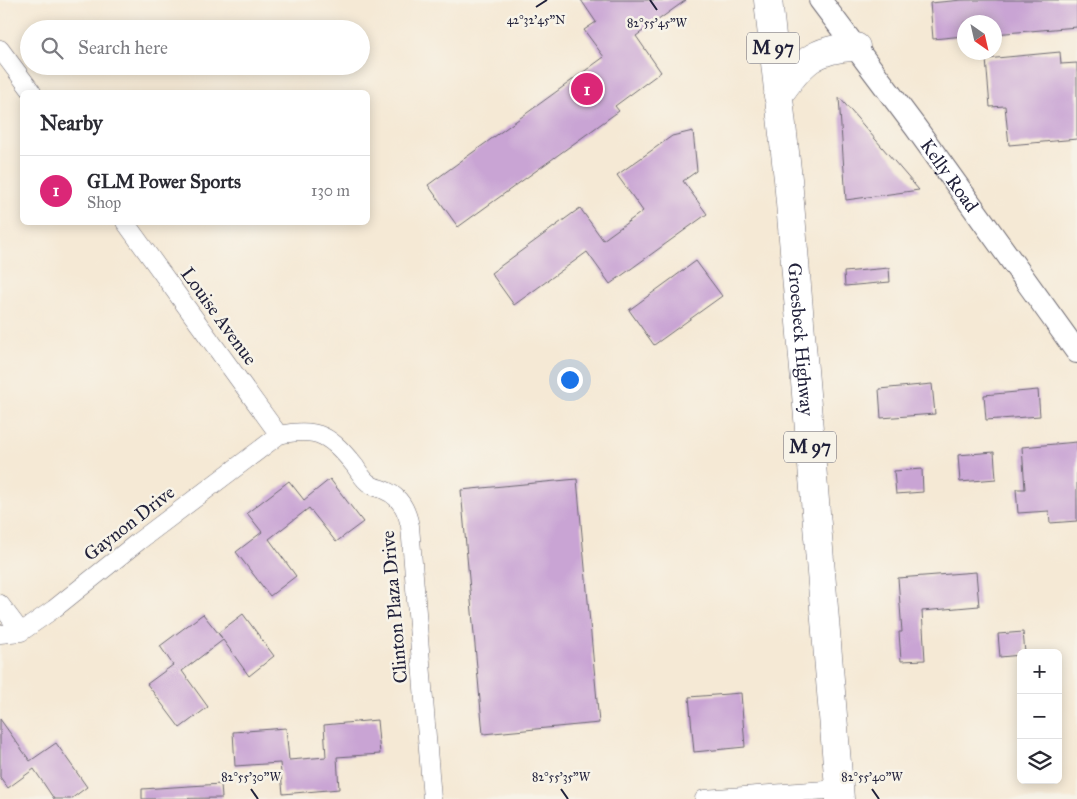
<!DOCTYPE html>
<html lang="en">
<head>
<meta charset="utf-8">
<style>
  :root { --surface:#fff; --page:#f7f7f7; --text:#2b2b33; --muted:#7c7c81; --line:#e1e1e2; --accent:#db2777 }
  body { margin:0; font-family:"IM FELL Great Primer",serif; background:var(--page); color:var(--text) }
  .controls { position:absolute; right:15px; bottom:15px; display:grid; overflow:hidden; border-radius:8px; box-shadow:0 2px 12px #0003 }
  .controls button { width:45px; height:45px; display:grid; place-items:center; padding:0; border:0; border-bottom:1px solid var(--line); background:var(--surface); color:var(--text); font:25px sans-serif }
  .compass { position:absolute; left:957px; top:15px; width:45px; height:45px; border-radius:50%; background:var(--surface); box-shadow:0 2px 12px #0003; rotate:146deg }
  .you { position:absolute; left:569px; top:379px; width:18px; height:18px; margin:-12px; border:4px solid #fff; border-radius:50%; background:#1a73e8; box-shadow:0 0 0 8px #1a73e833 }
  .badge { display:grid; place-items:center; width:32px; height:32px; border-radius:50%; background:var(--accent); color:#fff; font-size:16px; font-weight:700 }
  .pin { position:absolute; translate:-50% -50%; border:2px solid #fff; box-shadow:0 1px 5px #0006 }
  .list { margin:0; padding:0; list-style:none }
  h2 { display:flex; justify-content:space-between; align-items:center; height:65px; margin:0; padding:0 20px; font-size:21px }
  h2 small { font-size:16px; font-weight:400; color:var(--muted) }
  .list li { display:grid; grid-template-columns:32px 1fr auto; gap:15px; align-items:center; box-sizing:border-box; height:70px; padding:0 20px; border-top:1px solid var(--line) }
  .list b { display:block; font-size:19px; white-space:nowrap }
  .list p { margin:0; font-size:16px; white-space:nowrap; color:var(--muted) }
  .list em { font-size:16px; font-style:normal; color:var(--muted) }
  .icon { flex:none; width:28px; height:28px; fill:none; stroke:currentColor; stroke-width:2; stroke-linecap:round; stroke-linejoin:round }
  .map { position:relative; flex:none; width:1077px; height:799px; overflow:hidden }
  .search { position:absolute; background:var(--surface); box-shadow:0 2px 12px #0003; left:20px; top:20px; width:350px; height:55px; display:flex; align-items:center; gap:12px; box-sizing:border-box; padding:0 18px; border-radius:28px; color:var(--muted); font-size:19px }
  .panel { position:absolute; background:var(--surface); box-shadow:0 2px 12px #0003; left:20px; top:90px; width:350px; height:135px; border-radius:8px }
  .map>svg:first-child { display:block }
</style>
</head>
<body>
<div class="map">
<svg width="1077" height="799" viewBox="0 0 1077 799">
  <rect width="100%" height="100%" fill="#f7f3e8"/>
  <filter id="ink" filterUnits="userSpaceOnUse"><feTurbulence type="fractalNoise" baseFrequency=".02" numOctaves="2"/><feDisplacementMap in="SourceGraphic" scale="10" xChannelSelector="R" yChannelSelector="G"/><feConvolveMatrix kernelMatrix="1 2 1 2 8 2 1 2 1" color-interpolation-filters="sRGB"/></filter>
  <filter id="wash" filterUnits="userSpaceOnUse"><feTurbulence type="fractalNoise" baseFrequency=".0096" numOctaves="4" result="noise"/><feDisplacementMap in="SourceGraphic" scale="20" xChannelSelector="R" yChannelSelector="G"/><feGaussianBlur stdDeviation="1.12" result="paint"/><feColorMatrix in="noise" values="0 0 0 0 0 0 0 0 0 0 0 0 0 0 0 0 0 1.4 0 .05"/><feComposite in="paint" operator="in"/></filter>
  <g filter="url(#wash)">
    <rect width="100%" height="100%" fill="#f5e9d5"/>
    <g id="blocks">
      <path fill="#c9a4d4" d="M 581,0 L 686,0 L 636,36 L 661,72 L 615,106 L 619,111 L 458,227 L 428,185 L 604,57 L 584,30 L 596,22 Z
        M 962,0 L 1077,0 L 1077,27 L 994,34 L 994,22 L 964,22 L 964,36 L 933,39 L 930,3 Z
        M 1060,52 L 1061,64 L 1077,63 L 1077,139 L 1009,145 L 1005,106 L 990,107 L 986,59 Z
        M 839,97 L 919,190 L 846,200 Z
        M 693,131 L 697,171 L 683,181 L 707,214 L 610,284 L 587,252 L 514,305 L 491,273 L 580,208 L 603,240 L 643,211 L 617,175 L 672,136 Z
        M 696,261 L 722,296 L 654,345 L 629,310 Z
        M 889,268 L 890,282 L 845,286 L 844,272 Z
        M 932,384 L 935,414 L 881,418 L 879,389 Z
        M 1038,390 L 1040,416 L 986,420 L 984,395 Z
        M 1077,442 L 1077,521 L 1050,523 L 1049,511 L 1018,513 L 1016,489 L 1025,489 L 1022,447 Z
        M 994,452 L 996,479 L 960,482 L 958,455 Z
        M 922,469 L 923,492 L 896,494 L 894,471 Z
        M 330,479 L 363,522 L 336,542 L 309,508 L 269,539 L 296,576 L 270,596 L 236,552 L 262,532 L 247,513 L 289,481 L 304,500 Z
        M 577,479 L 599,723 L 483,734 L 461,490 Z
        M 976,572 L 979,606 L 922,611 L 925,660 L 901,661 L 899,632 L 902,632 L 898,578 Z
        M 203,614 L 222,638 L 218,633 L 243,614 L 274,656 L 249,676 L 223,640 L 182,671 L 208,707 L 180,728 L 147,684 L 173,665 L 160,646 Z
        M 1023,632 L 1025,653 L 1021,653 L 1021,655 L 1000,657 L 998,634 Z
        M 741,693 L 745,747 L 694,752 L 689,697 Z
        M 0,719 L 30,761 L 56,743 L 87,787 L 71,799 L 54,799 L 34,769 L 8,788 L 0,777 Z
        M 377,720 L 380,754 L 337,757 L 339,789 L 283,794 L 280,763 L 235,766 L 233,732 L 286,728 L 289,760 L 326,757 L 324,725 Z
        M 221,784 L 222,798 L 142,799 L 142,789 Z"/>
    </g>
  </g>
  <g filter="url(#ink)">
    <use href="#blocks" fill-opacity="0" stroke="#6c6871" stroke-width="1"/>
    <g fill="none" stroke-linecap="round" stroke-linejoin="round">
      <defs>
        <path id="minor" d="M 0,49 L 32,92
          M 125,222 L 279,435
          M 0,604 L 21,632
          M 0,634 L 21,632 L 54,609 L 139,541 L 279,435 C 319,426 331,437 355,466 C 359,472 364,481 370,484 C 373,487 380,488 384,490 C 400,496 407,510 410,526 L 432,799
          M 704,799 L 839,789"/>
        <g id="tertiary">
          <path id="s1" d="M 820,0 L 916,128 L 1077,352"/>
        </g>
        <g id="primary">
          <path id="s2" d="M 768,0 L 788,179 L 840,799"/>
          <path d="M 778,96 C 801,63 814,48 856,47"/>
        </g>
      </defs>
      <use href="#minor" stroke="#6c6871" stroke-width="19"/>
      <use href="#tertiary" stroke="#6c6871" stroke-width="24"/>
      <use href="#primary" stroke="#6c6871" stroke-width="29"/>
      <use href="#minor" stroke="#fff" stroke-width="18"/>
      <use href="#tertiary" stroke="#fff" stroke-width="22"/>
      <use href="#primary" stroke="#fff" stroke-width="28"/>
    </g>
  </g>
  <path fill="none" stroke="#22223b" stroke-width="2" d="M 650,0 L 657,10M 536,7 L 547,0M 251,789 L 258,799M 561,789 L 568,799M 872,789 L 879,799"/>
  <g text-anchor="middle" dominant-baseline="central" stroke-width="5" stroke-linejoin="round" paint-order="stroke">
    <g fill="#f7f3e8" stroke="#62616f" stroke-width="1">
      <rect x="747" y="32.5" width="52" height="31" rx="4"/>
      <rect x="784" y="431.5" width="52" height="31" rx="4"/>
    </g>
    <g font-size="18" font-weight="bold" fill="#22223b">
      <text x="773" y="48">M 97</text>
      <text x="810" y="447">M 97</text>
    </g>
    <g font-size="19" fill="#22223b" stroke="#f7f3e8">
      <text stroke="none"><textPath href="#s1" startOffset="218">Kelly Road</textPath></text>
      <text transform="translate(219 316) rotate(54)">Louise Avenue</text>
      <text stroke="none"><textPath href="#s2" startOffset="341">Groesbeck Highway</textPath></text>
      <text transform="translate(129 523) rotate(-38)">Gaynon Drive</text>
      <text transform="translate(394 607) rotate(-95)">Clinton Plaza Drive</text>
    </g>
  </g>
  <g font-size="12" text-anchor="middle" fill="#22223b" stroke="#f7f3e8" stroke-width="5" stroke-linejoin="round" paint-order="stroke">
    <text x="536" y="24">42°32'45"N</text>
    <text x="657" y="27">82°55'45"W</text>
    <text x="251" y="781">82°55'30"W</text>
    <text x="561" y="781">82°55'35"W</text>
    <text x="872" y="781">82°55'40"W</text>
  </g>
</svg>
<div class="controls">
<button>+</button>
<button>−</button>
<button><svg class="icon" aria-label="layers" viewBox="0 0 24 24"><path d="M12 4l9 5-9 5-9-5zM3 14l9 5 9-5"/></svg></button>
</div>
<svg class="compass" viewBox="-18 -18 36 36"><path d="M0-13l5 13h-10z" fill="#e53935"/><path d="M0 13l5-13h-10z" fill="#7c7c81"/></svg>
<div class="you"></div>
<div class="pin badge" style="left:587px;top:89px">1</div>
<div class="search"><svg class="icon" aria-label="search" viewBox="0 0 24 24"><circle cx="10" cy="10" r="6"/><path d="M15 15l6 6"/></svg>Search here</div>
<section class="panel">
<h2>Nearby<small></small></h2>
<ul class="list">
<li><span class="badge">1</span><div><b>GLM Power Sports</b><p>Shop</p></div><em>130 m</em></li>
</ul>
</section>
</div>
</body>
</html>
